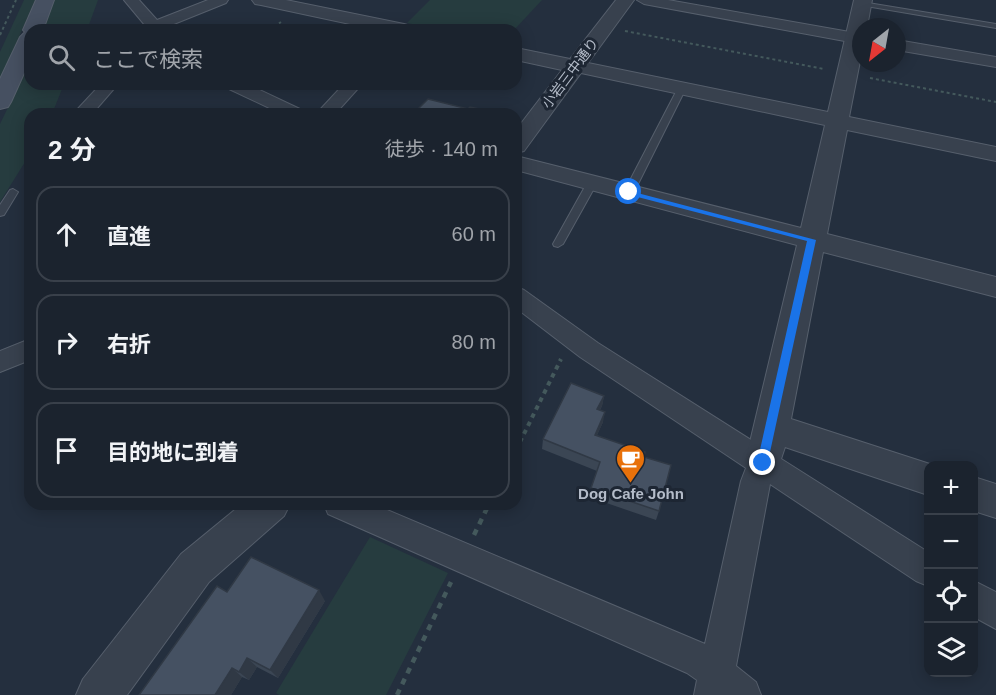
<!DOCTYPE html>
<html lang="ja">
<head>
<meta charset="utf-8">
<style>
  :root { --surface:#1b232e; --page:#242b36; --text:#f1f3f6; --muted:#a0a4aa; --line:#39404a }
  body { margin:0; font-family:Helvetica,"Noto Sans JP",sans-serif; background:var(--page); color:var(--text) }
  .controls { position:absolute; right:18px; bottom:18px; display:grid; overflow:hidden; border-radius:12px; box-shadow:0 3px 15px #0003 }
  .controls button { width:54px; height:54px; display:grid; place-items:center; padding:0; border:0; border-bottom:2px solid var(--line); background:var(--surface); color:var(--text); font:30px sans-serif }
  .compass { position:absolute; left:852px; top:18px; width:54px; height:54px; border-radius:50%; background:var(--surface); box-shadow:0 3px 15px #0003; rotate:211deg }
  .stop { position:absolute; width:18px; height:18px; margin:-14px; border:4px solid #1a73e8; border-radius:50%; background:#fff }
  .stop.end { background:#1a73e8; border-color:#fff; box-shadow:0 2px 6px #0008 }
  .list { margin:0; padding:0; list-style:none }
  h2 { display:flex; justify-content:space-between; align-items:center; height:78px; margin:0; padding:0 24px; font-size:26px }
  h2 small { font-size:20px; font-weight:400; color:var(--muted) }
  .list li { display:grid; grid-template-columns:39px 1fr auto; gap:18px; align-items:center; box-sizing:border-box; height:96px; margin:0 12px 12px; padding:0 12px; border:2px solid var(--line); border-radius:18px }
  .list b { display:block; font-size:22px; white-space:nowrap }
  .list em { font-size:20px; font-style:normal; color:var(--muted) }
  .icon { flex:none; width:33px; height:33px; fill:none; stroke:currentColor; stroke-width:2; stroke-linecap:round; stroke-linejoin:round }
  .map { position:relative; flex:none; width:996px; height:695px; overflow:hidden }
  .search { position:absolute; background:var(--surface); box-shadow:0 3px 15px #0003; left:24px; top:24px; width:498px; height:66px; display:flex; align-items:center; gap:15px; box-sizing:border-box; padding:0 21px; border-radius:18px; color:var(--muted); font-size:22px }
  .panel { position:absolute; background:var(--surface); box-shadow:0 3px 15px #0003; left:24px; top:108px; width:498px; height:402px; border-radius:18px }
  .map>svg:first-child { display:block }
</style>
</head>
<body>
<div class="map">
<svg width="996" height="695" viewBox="0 0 996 695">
  <rect width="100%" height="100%" fill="#242f3e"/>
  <path fill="#263c3f" d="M 24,0 L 35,0 L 0,81 L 0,52 Z
    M 54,0 L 98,0 L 87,30 L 43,30 Z
    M 430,0 L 542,0 L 514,30 L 440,30 L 407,23 Z
    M 30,62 L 30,84 L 64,84 L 52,114 L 30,114 L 30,154 L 0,202 L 0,124 Z
    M 370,537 L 448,573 L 386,695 L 279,695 L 276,693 Z"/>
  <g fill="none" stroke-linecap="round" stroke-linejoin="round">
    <defs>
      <path id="service" d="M 862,2 L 996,24 L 996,28 L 860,5 L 859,4 Z
        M 679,86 L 686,88 L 634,192 L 629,195 L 626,194 L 624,192 Z
        M 592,180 L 597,183 L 563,244 L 558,247 L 554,246 L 553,244 L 587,183 Z
        M 13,189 L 18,192 L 4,215 L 0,216 L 0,205 L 10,190 Z"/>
      <path id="minor" d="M 124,0 L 139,0 L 157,20 L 208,0 L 228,0 L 226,3 L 164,28 L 166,30 L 149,30 Z
        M 637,0 L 668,0 L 861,34 L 861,44 L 644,4 Z
        M 897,40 L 996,57 L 996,67 L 897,50 Z
        M 101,84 L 118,84 L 92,114 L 73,114 Z
        M 225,84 L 247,84 L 302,110 L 305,114 L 282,114 L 227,88 Z
        M 344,84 L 362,84 L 335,114 L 316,114 Z
        M 516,287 L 524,290 L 598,343 L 928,552 L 928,586 L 916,581 L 770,484 L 736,666 L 756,682 L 761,695 L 694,695 L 697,680 L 687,673 L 328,514 L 324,504 L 373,504 L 705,644 L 741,481 L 746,468 L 580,357 L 516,308 Z
        M 30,339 L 30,360 L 0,372 L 0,351 Z
        M 974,581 L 996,592 L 996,629 L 974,617 Z"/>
      <path id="tertiary" d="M 252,0 L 286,0 L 404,24 L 411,26 L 413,30 L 378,30 L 261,5 L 255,4 Z
        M 616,0 L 634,0 L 588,63 L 828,112 L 854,0 L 872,0 L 867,27 L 861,27 L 861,56 L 849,117 L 996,147 L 996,161 L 847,130 L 827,234 L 996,277 L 996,297 L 823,252 L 791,419 L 936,466 L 928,466 L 928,495 L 785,447 L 776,474 L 763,479 L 750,474 L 745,463 L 797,245 L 516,170 L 516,156 L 801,228 L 825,125 L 581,73 L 524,151 L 516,153 L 516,130 L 562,70 L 516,60 L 516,48 L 570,59 Z
        M 974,477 L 996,484 L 996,518 L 974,511 Z
        M 242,504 L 290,504 L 284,516 L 209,582 L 127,695 L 76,695 L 83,679 L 181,554 Z"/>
      <path id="secondary" d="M 36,0 L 54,0 L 43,30 L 30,30 L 30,60 L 11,102 L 8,107 L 0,109 L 0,79 L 20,37 L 25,32 L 23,30 Z"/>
    </defs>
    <use href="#service" stroke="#565f6c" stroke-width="2"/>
    <use href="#minor" stroke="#565f6c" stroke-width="2"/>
    <use href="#tertiary" stroke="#565f6c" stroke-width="2"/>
    <use href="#secondary" stroke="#565f6c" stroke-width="2"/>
    <path stroke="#44595c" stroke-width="2" stroke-dasharray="3 3" stroke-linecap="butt" d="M 269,30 L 281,22
      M 625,31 L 824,69
      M 0,35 L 16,0
      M 870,78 L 996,102"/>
    <path stroke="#44595c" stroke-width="4" stroke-dasharray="4.5 4.5" stroke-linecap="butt" d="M 516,450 L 561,359"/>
    <path stroke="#44595c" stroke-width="4.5" stroke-dasharray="6 6" stroke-linecap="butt" d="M 474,535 L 489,504
      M 397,695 L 451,582"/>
    <use href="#service" fill="#38414e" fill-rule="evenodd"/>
    <use href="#minor" fill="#38414e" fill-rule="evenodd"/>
    <use href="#tertiary" fill="#38414e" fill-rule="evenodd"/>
    <use href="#secondary" fill="#465061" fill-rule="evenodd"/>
  </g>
  <path fill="#3b4654" d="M 604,396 L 602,406 L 600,410 L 603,422 L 597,435 L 644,457 L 659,511 L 656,520 L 589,497 L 597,471 L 542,449 L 543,439 Z
    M 227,592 L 325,601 L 278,678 L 257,667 L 249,680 L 242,677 L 231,695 Z"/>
  <path fill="#303945" d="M 604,396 L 602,406 L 595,419 L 597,409 Z
    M 605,412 L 603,422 L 593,444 L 595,435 Z
    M 319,590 L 325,601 L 278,678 L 270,670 Z
    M 247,658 L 257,667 L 249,680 L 239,672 Z
    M 232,668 L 242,677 L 231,695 L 215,695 Z"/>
  <path fill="#455162" stroke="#303945" stroke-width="1.5" d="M 428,99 L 468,109 L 470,107 L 494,112 L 492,114 L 413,114 Z
    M 372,110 L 377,114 L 364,114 Z
    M 571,383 L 604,396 L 597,409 L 605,412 L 595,435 L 645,452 L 644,457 L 671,465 L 659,511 L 591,488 L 600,462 L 543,439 Z
    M 251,557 L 319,590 L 270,670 L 247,658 L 239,672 L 232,668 L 215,695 L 139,695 L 217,586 L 227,592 Z"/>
  <path fill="#1a73e8" d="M 626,190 L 816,240 L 767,466 L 759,466 L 757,463 L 807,241 L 626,194 Z"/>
  <defs>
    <symbol id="cafe-pin" viewBox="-11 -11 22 30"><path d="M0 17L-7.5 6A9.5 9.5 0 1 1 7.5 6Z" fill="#e8710a" stroke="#1d2633"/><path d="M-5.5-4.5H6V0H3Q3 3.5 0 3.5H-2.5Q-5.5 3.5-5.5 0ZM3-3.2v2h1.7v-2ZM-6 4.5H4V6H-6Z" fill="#fff"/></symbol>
  </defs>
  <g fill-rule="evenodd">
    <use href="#cafe-pin" x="614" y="442" width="33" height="45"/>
  </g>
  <g text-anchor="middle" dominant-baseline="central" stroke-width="6" stroke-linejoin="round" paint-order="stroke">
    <g font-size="14" fill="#b4bcc9" stroke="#1d2633">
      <text transform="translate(570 73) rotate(-53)">小岩三中通り</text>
    </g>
    <g font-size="15" font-weight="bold" fill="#b4bcc9" stroke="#1d2633">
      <text x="631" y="493">Dog Cafe John</text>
    </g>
  </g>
</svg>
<div class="controls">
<button>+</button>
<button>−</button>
<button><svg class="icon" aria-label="locate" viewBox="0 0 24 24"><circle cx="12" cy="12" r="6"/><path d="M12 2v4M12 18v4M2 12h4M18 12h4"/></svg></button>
<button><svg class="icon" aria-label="layers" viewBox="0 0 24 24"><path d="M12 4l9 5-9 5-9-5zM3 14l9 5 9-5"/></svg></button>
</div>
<svg class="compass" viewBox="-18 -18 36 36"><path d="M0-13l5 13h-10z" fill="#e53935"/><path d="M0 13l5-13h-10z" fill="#a0a4aa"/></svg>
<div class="stop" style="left:629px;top:192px"></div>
<div class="stop end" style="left:763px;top:463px"></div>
<div class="search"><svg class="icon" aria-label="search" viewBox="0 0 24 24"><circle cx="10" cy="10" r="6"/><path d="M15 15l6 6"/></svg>ここで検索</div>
<section class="panel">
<h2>2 分<small>徒歩 · 140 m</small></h2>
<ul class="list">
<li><svg class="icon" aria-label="ahead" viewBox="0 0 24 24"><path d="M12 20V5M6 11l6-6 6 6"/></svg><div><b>直進</b></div><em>60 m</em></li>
<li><svg class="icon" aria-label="right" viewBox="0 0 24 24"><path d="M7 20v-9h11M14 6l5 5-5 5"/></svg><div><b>右折</b></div><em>80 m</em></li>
<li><svg class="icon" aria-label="arrive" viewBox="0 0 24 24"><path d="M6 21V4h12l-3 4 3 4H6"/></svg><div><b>目的地に到着</b></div></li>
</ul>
</section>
</div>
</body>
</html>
